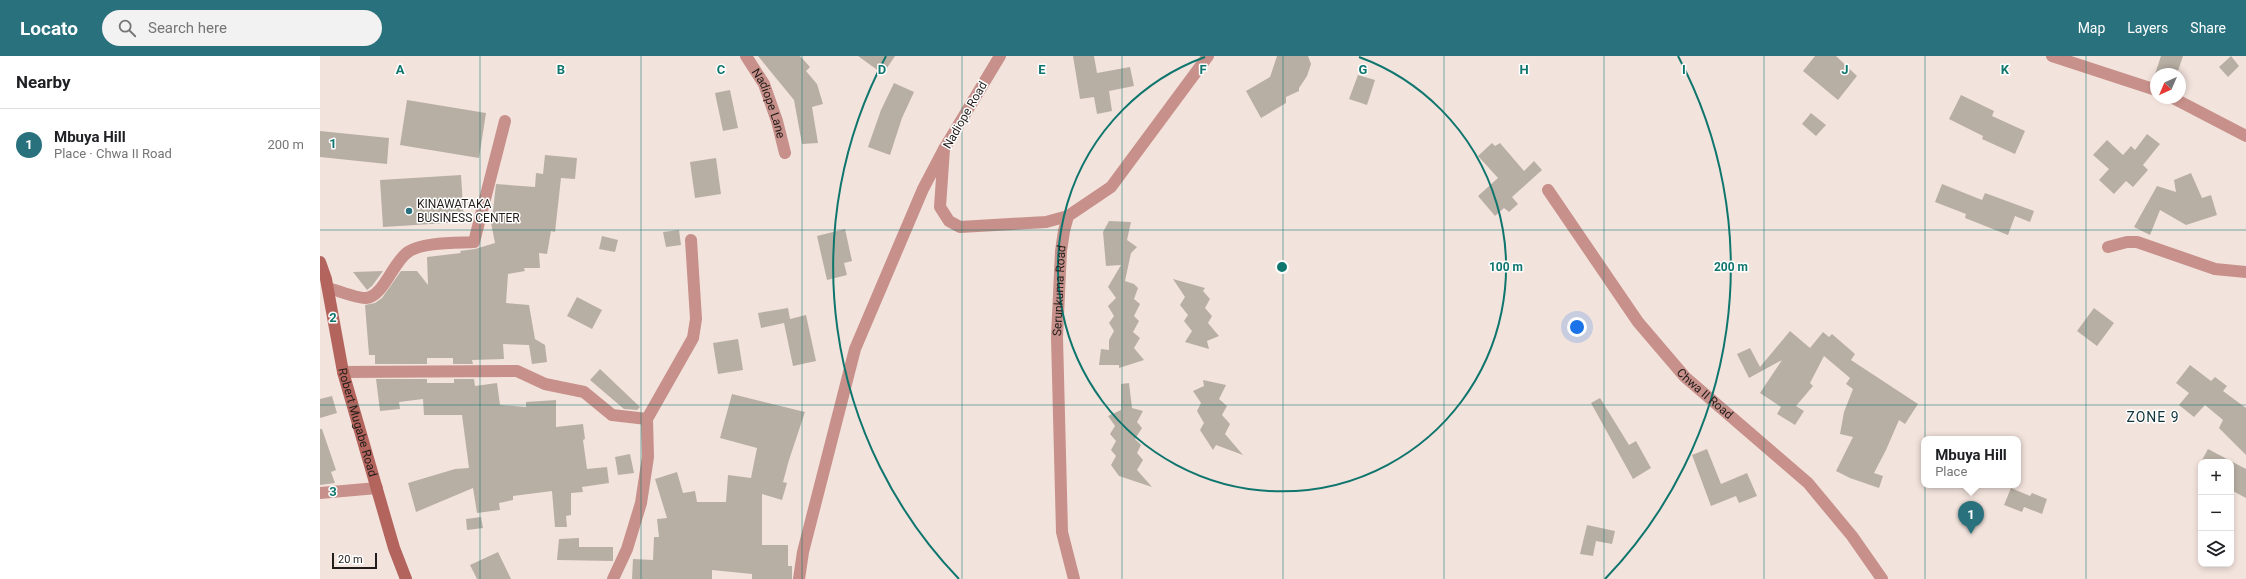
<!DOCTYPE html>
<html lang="en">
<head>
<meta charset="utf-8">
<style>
  :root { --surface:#fff; --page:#f2f2f2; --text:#202124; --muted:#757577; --line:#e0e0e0; --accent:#2a717e }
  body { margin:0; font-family:Roboto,sans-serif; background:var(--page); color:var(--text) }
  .controls { position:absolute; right:12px; bottom:12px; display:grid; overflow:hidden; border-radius:8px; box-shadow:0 2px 6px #0003 }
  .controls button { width:36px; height:36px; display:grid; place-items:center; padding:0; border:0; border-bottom:1px solid var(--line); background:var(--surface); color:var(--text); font:20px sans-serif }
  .compass { position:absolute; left:1830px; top:12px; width:36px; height:36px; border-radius:50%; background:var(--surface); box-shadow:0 2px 6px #0003; rotate:224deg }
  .scale { position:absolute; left:12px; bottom:10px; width:45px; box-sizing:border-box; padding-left:4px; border:2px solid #221d1a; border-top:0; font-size:11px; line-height:14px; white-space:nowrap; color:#221d1a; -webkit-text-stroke:3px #fff; paint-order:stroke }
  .you { position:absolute; left:1257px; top:271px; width:14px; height:14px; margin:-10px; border:3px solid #fff; border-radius:50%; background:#1a73e8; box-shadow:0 0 0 6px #1a73e833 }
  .badge { display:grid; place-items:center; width:26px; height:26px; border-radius:50%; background:var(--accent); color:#fff; font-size:13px; font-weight:700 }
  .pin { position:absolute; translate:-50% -33px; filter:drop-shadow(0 1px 2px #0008) }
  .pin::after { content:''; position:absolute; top:21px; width:14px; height:12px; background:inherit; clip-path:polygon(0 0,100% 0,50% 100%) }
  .popup { position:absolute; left:1601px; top:380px; width:100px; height:52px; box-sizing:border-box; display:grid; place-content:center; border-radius:8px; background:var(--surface); filter:drop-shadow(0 1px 3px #0005); font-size:13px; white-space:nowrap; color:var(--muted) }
  .popup b { font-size:15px; color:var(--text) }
  .popup::after { content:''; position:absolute; left:50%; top:100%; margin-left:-8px; border:8px solid transparent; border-top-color:var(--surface) }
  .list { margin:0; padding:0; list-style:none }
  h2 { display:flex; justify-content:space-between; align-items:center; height:52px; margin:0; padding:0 16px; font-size:17px }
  h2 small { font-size:13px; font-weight:400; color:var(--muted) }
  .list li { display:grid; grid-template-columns:26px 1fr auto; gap:12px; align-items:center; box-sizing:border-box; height:72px; padding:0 16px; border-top:1px solid var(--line) }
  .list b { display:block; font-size:15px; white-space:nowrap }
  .list p { margin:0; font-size:13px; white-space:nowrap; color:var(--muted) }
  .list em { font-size:13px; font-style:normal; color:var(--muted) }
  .icon { flex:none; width:22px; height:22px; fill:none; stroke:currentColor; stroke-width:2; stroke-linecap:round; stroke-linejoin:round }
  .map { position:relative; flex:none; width:1926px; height:523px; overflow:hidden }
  header { display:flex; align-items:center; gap:24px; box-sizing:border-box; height:56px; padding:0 20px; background:var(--accent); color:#fff }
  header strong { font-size:19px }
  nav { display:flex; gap:22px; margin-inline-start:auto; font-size:14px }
  .search { width:280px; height:36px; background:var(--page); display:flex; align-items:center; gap:10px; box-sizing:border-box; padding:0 14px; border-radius:22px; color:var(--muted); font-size:15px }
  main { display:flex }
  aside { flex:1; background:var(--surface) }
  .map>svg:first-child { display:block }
</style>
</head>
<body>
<header>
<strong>Locato</strong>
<div class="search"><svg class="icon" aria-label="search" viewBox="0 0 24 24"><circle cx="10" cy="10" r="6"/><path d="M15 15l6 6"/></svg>Search here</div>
<nav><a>Map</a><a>Layers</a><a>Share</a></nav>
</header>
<main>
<aside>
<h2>Nearby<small></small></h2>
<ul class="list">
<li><span class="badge">1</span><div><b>Mbuya Hill</b><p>Place · Chwa II Road</p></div><em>200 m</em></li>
</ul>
</aside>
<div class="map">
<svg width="1926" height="523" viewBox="0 0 1926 523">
  <rect width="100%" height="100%" fill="#f3e3dd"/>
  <path fill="#b8afa4" d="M 438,0 L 480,0 L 490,11 L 486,15 L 497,28 L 503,48 L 492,51 L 498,87 L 482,88 L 474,44 Z
    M 538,0 L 575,0 L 563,18 Z
    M 753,0 L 774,0 L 777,17 L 810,11 L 814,30 L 789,35 L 792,55 L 777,58 L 774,41 L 760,43 Z
    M 957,0 L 988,0 L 991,8 L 987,20 L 979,32 L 979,35 L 966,41 L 966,47 L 941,62 L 926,35 L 950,21 Z
    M 1495,0 L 1516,0 L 1537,20 L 1518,44 L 1483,15 Z
    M 1841,0 L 1863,0 L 1857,18 L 1835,18 Z
    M 1911,0 L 1919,10 L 1908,21 L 1899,11 Z
    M 1038,19 L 1055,24 L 1047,49 L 1029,43 Z
    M 574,27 L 594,36 L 582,62 L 570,99 L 548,91 L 561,54 Z
    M 410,34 L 418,72 L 403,75 L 395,37 Z
    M 1641,39 L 1674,55 L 1672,60 L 1705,75 L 1695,98 L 1662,83 L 1663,80 L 1629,63 Z
    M 87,44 L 166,57 L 159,102 L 80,89 Z
    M 1491,57 L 1506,69 L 1496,80 L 1482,68 Z
    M 0,75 L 69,82 L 67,108 L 0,101 Z
    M 1827,78 L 1840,88 L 1823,109 L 1828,114 L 1813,131 L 1806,125 L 1794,138 L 1779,124 L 1789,113 L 1773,99 L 1787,84 L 1803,99 L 1811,90 L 1815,94 Z
    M 1172,87 L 1175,90 L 1180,87 L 1204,115 L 1214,105 L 1222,114 L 1192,141 L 1198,148 L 1189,156 L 1184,152 L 1175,160 L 1158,140 L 1178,122 L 1158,100 Z
    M 225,99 L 257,102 L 255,123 L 241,122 L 235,176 L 231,175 L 227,198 L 219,197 L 220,212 L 204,212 L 205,215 L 188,218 L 186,247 L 209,249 L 215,283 L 225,289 L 227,306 L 212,308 L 209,289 L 183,288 L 184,303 L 152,304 L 153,308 L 133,308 L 133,302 L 107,302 L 107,308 L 55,308 L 55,299 L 49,299 L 45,249 L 55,247 L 62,242 L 81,215 L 97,215 L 108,229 L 107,201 L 141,197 L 140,195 L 155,193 L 175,187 L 169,157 L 173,155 L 176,128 L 215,131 L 216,117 L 223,118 Z
    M 396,102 L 401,138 L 375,142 L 370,106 Z
    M 1871,117 L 1882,142 L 1891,139 L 1897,159 L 1866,169 L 1840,154 L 1830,179 L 1814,171 L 1837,130 L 1856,136 L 1854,124 Z
    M 141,119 L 144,166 L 63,171 L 60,124 Z
    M 1622,128 L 1662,144 L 1665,137 L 1714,155 L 1710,166 L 1695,160 L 1688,179 L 1645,162 L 1646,158 L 1615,146 Z
    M 789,165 L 811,166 L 807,184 L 817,191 L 811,197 L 805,225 L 814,228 L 818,232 L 814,243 L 820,248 L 814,260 L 819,265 L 813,276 L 820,282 L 814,292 L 824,304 L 799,312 L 799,309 L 779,309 L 781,293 L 789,294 L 789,284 L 794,275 L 789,267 L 794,260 L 788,250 L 796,242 L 788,231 L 801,209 L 786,210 L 783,176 Z
    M 525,173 L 532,205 L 524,207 L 527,219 L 507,224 L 497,180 Z
    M 359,174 L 361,189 L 346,191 L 343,176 Z
    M 282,180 L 298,184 L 295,196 L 279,193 Z
    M 63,215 L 52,230 L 47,234 L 33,216 Z
    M 853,223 L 885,232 L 883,235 L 890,243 L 885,252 L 892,260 L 888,267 L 899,280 L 887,285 L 889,293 L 865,286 L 872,275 L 864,265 L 868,259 L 860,249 L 865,241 Z
    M 257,241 L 282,254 L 272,273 L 247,260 Z
    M 468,252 L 470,263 L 486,259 L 496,305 L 473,310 L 464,267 L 441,272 L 438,257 Z
    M 1774,252 L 1794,267 L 1777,290 L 1757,275 Z
    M 1470,275 L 1490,292 L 1503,276 L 1509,281 L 1512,278 L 1535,298 L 1531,304 L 1598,348 L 1585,368 L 1579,364 L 1566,394 L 1554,417 L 1563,420 L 1559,432 L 1530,422 L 1516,415 L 1533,381 L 1520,378 L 1524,356 L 1533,333 L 1526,328 L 1530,322 L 1504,300 L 1490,327 L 1493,330 L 1476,350 L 1484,355 L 1475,369 L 1457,358 L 1461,351 L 1440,337 L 1462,304 L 1429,322 L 1417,298 L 1430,292 L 1440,311 Z
    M 418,283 L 423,314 L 398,318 L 393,287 Z
    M 1870,309 L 1891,325 L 1895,321 L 1907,330 L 1903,335 L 1926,352 L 1926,399 L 1899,372 L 1903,364 L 1885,349 L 1874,361 L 1859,349 L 1869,337 L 1856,327 Z
    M 280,313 L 320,351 L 317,354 L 304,353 L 270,324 Z
    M 56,323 L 107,323 L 107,327 L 134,327 L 134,323 L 154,323 L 155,330 L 177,327 L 180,349 L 206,351 L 206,346 L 236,344 L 236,371 L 263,368 L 265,383 L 263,384 L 267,413 L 287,411 L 289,427 L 262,431 L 263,436 L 251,437 L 251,459 L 246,460 L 247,471 L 235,471 L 232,435 L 193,440 L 193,444 L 179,447 L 180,454 L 157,457 L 153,432 L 96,456 L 88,427 L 135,413 L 149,412 L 142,359 L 104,359 L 103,343 L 79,346 L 80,353 L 60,355 Z
    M 883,324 L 906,329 L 899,343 L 907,350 L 902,359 L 910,368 L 905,378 L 923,399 L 896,389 L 893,394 L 880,374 L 884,367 L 877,355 L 881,347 L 873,335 L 884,330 Z
    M 809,327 L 812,352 L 823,355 L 817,366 L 822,372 L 815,383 L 821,389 L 817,397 L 823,404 L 817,414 L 832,431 L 799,420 L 791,409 L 796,400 L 791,394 L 796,385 L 790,378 L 795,370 L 788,360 L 801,354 L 801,328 Z
    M 412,338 L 485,356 L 469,404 L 463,426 L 467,427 L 462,444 L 442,438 L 442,489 L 468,489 L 468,510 L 472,510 L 472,523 L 432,523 L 432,518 L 392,514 L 392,523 L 312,523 L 313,503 L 333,504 L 334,481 L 339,481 L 337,463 L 347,462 L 335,423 L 357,416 L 363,437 L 375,435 L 377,446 L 406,446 L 408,419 L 431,422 L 437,392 L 400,382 Z
    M 12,340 L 17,357 L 0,362 L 0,343 Z
    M 1280,342 L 1309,389 L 1316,385 L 1331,412 L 1313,423 L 1271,347 Z
    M 0,373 L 2,373 L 16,414 L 11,416 L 15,427 L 0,429 Z
    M 1387,393 L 1401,428 L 1427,417 L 1437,440 L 1419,447 L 1416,440 L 1391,450 L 1372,399 Z
    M 1888,393 L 1926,413 L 1926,442 L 1911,434 L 1911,406 L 1881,406 Z
    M 310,398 L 314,417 L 298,419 L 295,401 Z
    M 1691,432 L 1710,440 L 1712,437 L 1727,443 L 1722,458 L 1704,451 L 1702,456 L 1684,449 Z
    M 161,461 L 163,472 L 147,474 L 146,463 Z
    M 1267,469 L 1295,475 L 1292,488 L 1276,485 L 1273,500 L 1260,498 Z
    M 259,482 L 259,491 L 293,491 L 293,505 L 237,504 L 239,483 Z
    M 178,496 L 191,523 L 157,523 L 150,509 Z"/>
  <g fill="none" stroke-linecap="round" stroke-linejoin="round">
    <g stroke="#c7908a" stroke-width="12">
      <path id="s1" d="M 426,0 L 444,28 L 457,65 L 465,97"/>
      <path d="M 680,0 L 624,93 L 620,151 L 629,165 L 640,171 L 726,166 L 748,160"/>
      <path d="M 1732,0 L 1836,34"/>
      <path d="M 1853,42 L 1926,80"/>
      <path id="s2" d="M 1228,134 L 1318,266 L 1365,321 L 1488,427 L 1532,480 L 1562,523"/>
      <path d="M 1788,191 L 1807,186 L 1817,186 L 1895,213 L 1926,216"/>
      <path d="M 8,232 C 17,234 38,243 46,242 C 63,241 73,206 88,196 C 102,186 136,187 154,186 L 185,65"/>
      <path d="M 23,316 L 197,315 L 225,328 L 264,336 L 292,359 L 327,363"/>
      <path d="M 0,437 L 57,432"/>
      <path d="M 293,523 L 307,493 L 321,447 L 328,401 L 327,363 L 373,282 L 376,263 L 371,184"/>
      <path d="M 479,523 L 483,496 L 535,293 L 603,133 L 624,93"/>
      <path id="s3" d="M 754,523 L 742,476 L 737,281 L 741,195 L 744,175 L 748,160 L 791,131 L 888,0"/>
    </g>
    <path stroke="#b3645d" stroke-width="12" id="s4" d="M 0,206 L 6,223 L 23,316 L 74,492 L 86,523"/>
  </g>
  <path fill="none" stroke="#0f766e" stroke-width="1" stroke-opacity="0.55" d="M 160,0 L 160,523M 321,0 L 321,523M 482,0 L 482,523M 642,0 L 642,523M 802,0 L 802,523M 963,0 L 963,523M 1124,0 L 1124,523M 1284,0 L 1284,523M 1444,0 L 1444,523M 1605,0 L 1605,523M 1766,0 L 1766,523M 0,174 L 1926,174M 0,349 L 1926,349"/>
  <g fill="none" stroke="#0f766e" stroke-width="2">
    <path d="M1039 1A224 224 0 1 1 885 1"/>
    <path d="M639 523A449 449 0 0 1 566 0M1358 0A449 449 0 0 1 1285 523"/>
  </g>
  <circle fill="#2a717e" stroke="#fff" stroke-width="1.5" cx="89" cy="155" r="4"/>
  <g text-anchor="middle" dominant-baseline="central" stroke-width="3" stroke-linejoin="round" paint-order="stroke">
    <g font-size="12" fill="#221d1a" stroke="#fff">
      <text stroke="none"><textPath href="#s1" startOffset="53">Nadiope Lane</textPath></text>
      <text transform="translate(645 59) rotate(-60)">Nadiope Road</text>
      <text stroke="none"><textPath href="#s3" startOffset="290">Serunkuma Road</textPath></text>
      <text stroke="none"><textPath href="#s2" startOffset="258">Chwa II Road</textPath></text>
      <text stroke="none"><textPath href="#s4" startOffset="165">Robert Mugabe Road</textPath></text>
    </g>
    <g font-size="12" fill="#221d1a" stroke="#fff" text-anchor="start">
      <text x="97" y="148">KINAWATAKA<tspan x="97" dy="14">BUSINESS CENTER</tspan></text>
    </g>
    <g font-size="14" letter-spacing="1" fill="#12343a" stroke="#fff">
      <text x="1833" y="361">ZONE 9</text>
    </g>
  </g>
  <g font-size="13" text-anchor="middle" font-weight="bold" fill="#0f766e" stroke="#fff" stroke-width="3" stroke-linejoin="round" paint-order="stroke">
    <text x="80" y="18">A</text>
    <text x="241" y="18">B</text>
    <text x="401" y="18">C</text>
    <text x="562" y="18">D</text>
    <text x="722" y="18">E</text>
    <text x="883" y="18">F</text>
    <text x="1043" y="18">G</text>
    <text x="1204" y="18">H</text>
    <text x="1364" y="18">I</text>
    <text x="1525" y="18">J</text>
    <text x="1685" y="18">K</text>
    <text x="13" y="92">1</text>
    <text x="13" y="266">2</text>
    <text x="13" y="440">3</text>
  </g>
  <circle cx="962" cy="211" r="6" fill="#0f766e" stroke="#fff" stroke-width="2"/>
  <g font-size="12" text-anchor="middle" font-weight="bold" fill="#0f766e" stroke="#fff" stroke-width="3" stroke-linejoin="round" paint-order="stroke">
    <text x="1186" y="215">100 m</text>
    <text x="1411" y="215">200 m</text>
  </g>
</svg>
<div class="controls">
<button>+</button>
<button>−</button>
<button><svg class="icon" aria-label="layers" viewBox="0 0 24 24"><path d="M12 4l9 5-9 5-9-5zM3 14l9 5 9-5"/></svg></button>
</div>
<svg class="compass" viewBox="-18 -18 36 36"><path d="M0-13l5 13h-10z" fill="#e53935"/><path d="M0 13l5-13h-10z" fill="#757577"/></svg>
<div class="scale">20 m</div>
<div class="you"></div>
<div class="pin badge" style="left:1651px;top:478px">1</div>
<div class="popup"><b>Mbuya Hill</b>Place</div>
</div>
</main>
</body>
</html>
